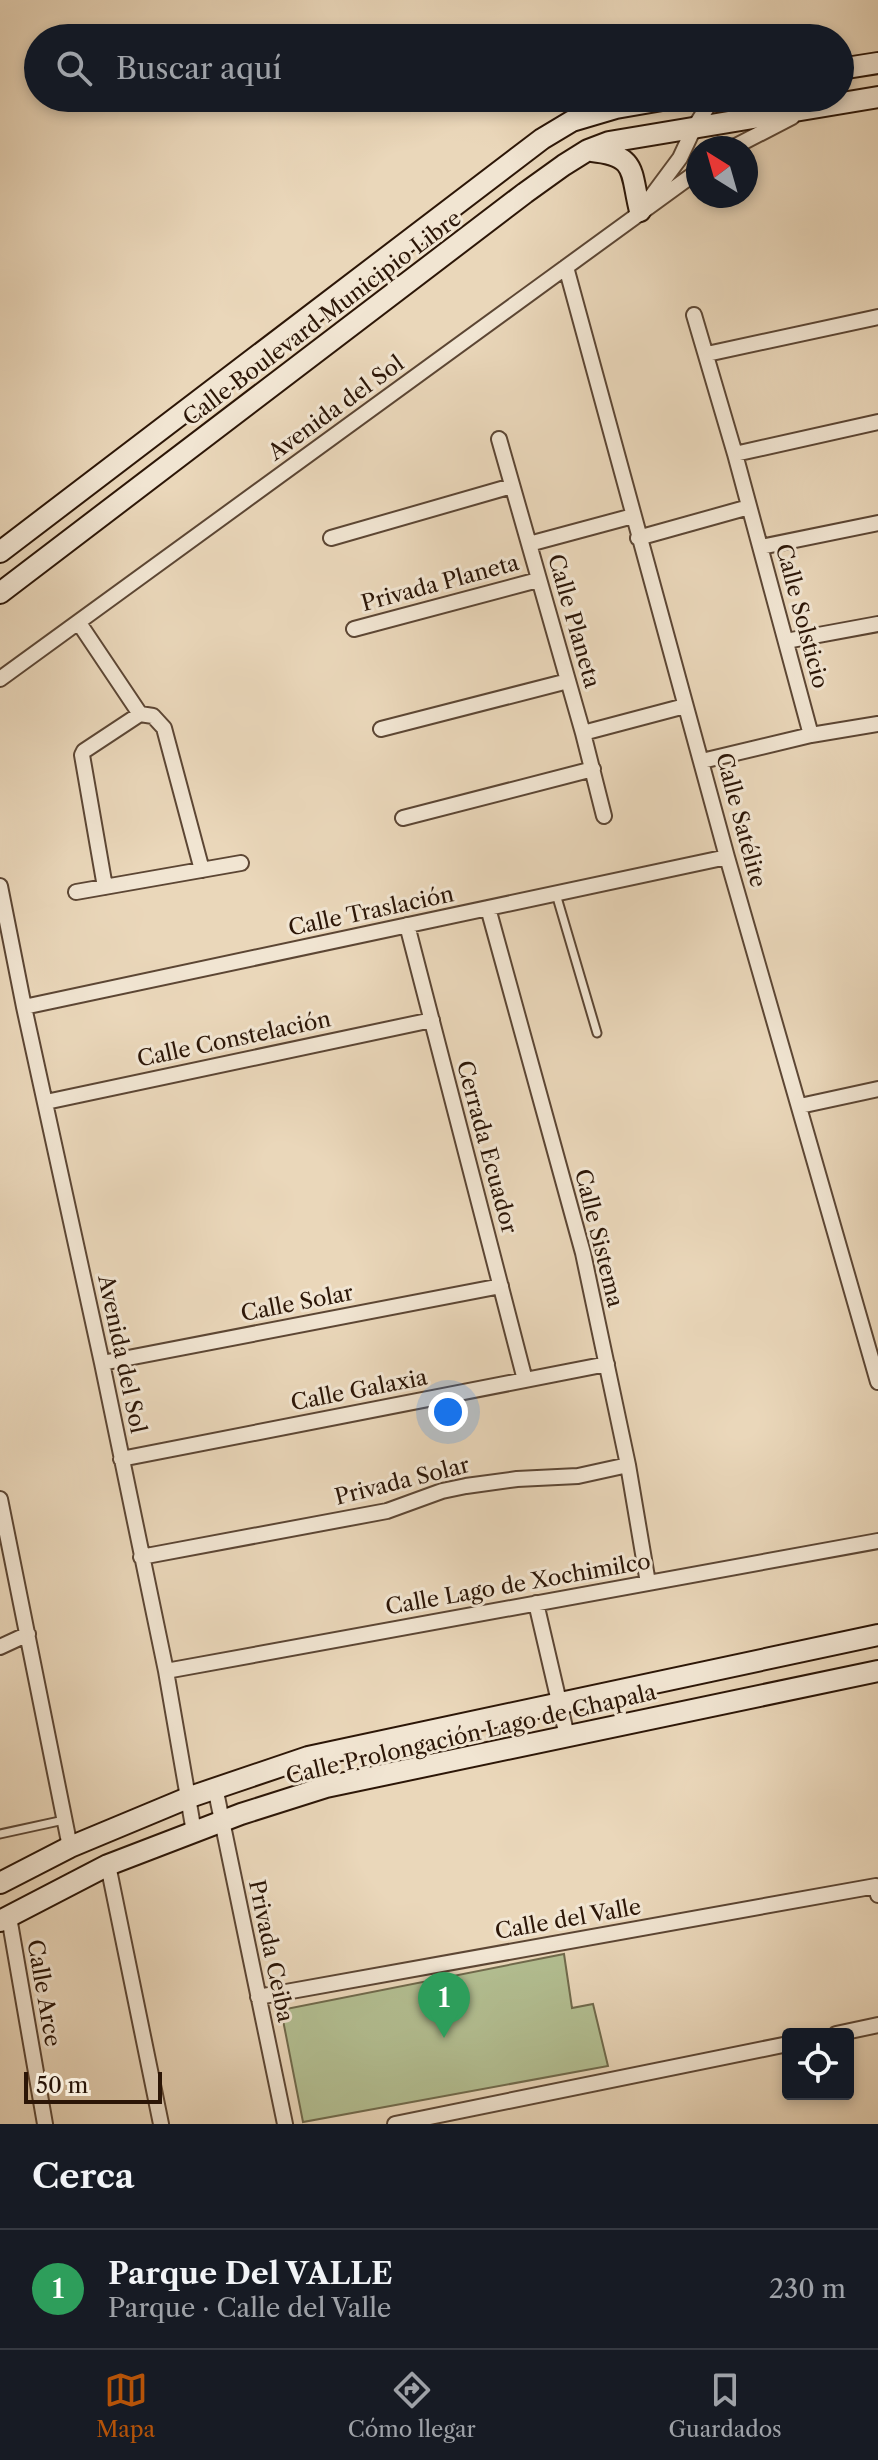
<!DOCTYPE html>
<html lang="es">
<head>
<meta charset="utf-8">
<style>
  :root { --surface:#171b24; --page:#20242c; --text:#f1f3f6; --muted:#9ea1a6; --line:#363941; --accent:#b45309 }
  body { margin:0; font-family:"Libre Caslon Text",serif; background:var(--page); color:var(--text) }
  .controls { position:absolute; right:24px; bottom:24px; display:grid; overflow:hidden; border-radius:8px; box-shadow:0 4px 12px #0003 }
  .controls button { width:72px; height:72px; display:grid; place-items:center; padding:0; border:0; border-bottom:2px solid var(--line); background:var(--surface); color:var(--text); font:40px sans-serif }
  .compass { position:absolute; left:686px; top:136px; width:72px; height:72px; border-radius:50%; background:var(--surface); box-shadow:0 4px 12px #0003; rotate:323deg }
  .scale { position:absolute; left:24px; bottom:20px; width:138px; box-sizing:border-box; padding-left:8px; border:4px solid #2c1607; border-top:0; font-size:22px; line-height:28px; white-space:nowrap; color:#2c1607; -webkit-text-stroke:6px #f1e5d2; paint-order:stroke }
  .you { position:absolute; left:448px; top:1412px; width:28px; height:28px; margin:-20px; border:6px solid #fff; border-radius:50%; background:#1a73e8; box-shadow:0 0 0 12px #1a73e833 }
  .badge { display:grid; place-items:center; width:52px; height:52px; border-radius:50%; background:var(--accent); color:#fff; font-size:26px; font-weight:700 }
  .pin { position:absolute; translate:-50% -66px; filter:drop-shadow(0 2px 4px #0008) }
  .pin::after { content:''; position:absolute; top:42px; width:28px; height:24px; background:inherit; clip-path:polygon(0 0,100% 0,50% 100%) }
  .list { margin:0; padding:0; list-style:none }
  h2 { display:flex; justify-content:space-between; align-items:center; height:104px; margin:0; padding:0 32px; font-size:34px }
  h2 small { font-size:26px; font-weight:400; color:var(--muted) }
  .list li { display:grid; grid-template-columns:52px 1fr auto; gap:24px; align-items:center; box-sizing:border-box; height:120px; padding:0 32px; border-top:2px solid var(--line) }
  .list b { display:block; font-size:30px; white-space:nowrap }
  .list p { margin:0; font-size:26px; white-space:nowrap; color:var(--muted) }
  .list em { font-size:26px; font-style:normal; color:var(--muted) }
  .icon { flex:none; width:44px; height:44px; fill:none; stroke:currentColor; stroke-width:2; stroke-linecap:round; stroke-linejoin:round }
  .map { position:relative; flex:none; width:878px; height:2124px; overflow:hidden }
  .search { position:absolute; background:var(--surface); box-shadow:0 4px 12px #0003; left:24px; right:24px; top:24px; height:88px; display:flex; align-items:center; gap:20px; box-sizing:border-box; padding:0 28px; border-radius:44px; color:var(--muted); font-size:30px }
  .sheet { height:224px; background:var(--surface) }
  nav { display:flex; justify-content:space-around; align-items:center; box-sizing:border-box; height:112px; border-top:2px solid var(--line); background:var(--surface); font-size:22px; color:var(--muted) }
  nav a { display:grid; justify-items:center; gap:4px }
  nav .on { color:var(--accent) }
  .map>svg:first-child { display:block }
</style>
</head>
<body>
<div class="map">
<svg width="878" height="2124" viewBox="0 0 878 2124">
  <rect width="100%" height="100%" fill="#ead7ba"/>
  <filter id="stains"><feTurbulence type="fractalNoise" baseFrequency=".0025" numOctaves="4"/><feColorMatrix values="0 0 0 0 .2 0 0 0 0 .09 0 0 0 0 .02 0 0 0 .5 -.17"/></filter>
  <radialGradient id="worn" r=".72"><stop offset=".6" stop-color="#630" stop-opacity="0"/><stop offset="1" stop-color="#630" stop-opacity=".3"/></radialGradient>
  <path fill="#b3bf92" stroke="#706a4c" stroke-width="2" d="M 564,1954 L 572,2008 L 593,2004 L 608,2066 L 303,2122 L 281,2010 Z"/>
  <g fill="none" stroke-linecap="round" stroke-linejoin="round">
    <defs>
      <path id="service" d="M 556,894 L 597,1033
        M 0,1834 L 64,1820"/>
      <path id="minor" d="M 732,148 L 792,117
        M 648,201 L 680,158 L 694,128 L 713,98
        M 566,267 L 727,857 L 878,1382
        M 694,315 L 735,454 L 811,735
        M 707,354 L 878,317
        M 499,439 L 583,733 L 604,816
        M 735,454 L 878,422
        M 331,538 L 512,486
        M 638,538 L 749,507
        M 529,544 L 633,516
        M 761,547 L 878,523
        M 79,623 L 140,714
        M 354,629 L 538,580
        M 786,641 L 878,624
        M 0,679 L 698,171
        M 381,729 L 568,681
        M 583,733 L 685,706
        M 702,761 L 811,735 L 878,724
        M 403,818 L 593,769
        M 0,886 L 24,1007 L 102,1363 L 166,1671 L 194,1832
        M 105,887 L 82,755 L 84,751 L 140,714 L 153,716 L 164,728 L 202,870
        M 76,892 L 241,863
        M 488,908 L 583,1253 L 628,1465 L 648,1583
        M 407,925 L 525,1380
        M 24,1007 L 727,857
        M 46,1102 L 432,1020
        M 800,1106 L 878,1089
        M 102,1363 L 501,1286
        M 121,1459 L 607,1364
        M 0,1499 L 70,1847
        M 141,1557 L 387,1511 L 442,1491 L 466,1486 L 517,1479 L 578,1476 L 628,1465
        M 536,1603 L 567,1736
        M 0,1647 L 28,1634
        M 166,1671 L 878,1541
        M 215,1787 L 285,2124
        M 108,1865 L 161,2124
        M 9,1917 L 45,2124
        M 258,1997 L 876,1886 L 878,1895
        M 836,2034 L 878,2025
        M 395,2124 L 788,2044"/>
      <path id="secondary" d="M 840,69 L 878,63
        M 592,151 C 638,156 630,171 640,211
        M 0,552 L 542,139 L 572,121 L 616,108 L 674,98
        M 0,593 L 525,193 L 564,165 L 588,150 L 609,142 L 878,97
        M 0,1883 L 70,1847 L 190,1797 L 308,1757 L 878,1635
        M 0,1921 L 108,1865 L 241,1814 L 326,1787 L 878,1671"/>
    </defs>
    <use href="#service" stroke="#5c4634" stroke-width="11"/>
    <use href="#minor" stroke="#5c4634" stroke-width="18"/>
    <use href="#secondary" stroke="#2c1607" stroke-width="24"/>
    <use href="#service" stroke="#f1e5d2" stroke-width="7"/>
    <use href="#minor" stroke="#f1e5d2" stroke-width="14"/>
    <use href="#secondary" stroke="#f1e5d2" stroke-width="20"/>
  </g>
  <g text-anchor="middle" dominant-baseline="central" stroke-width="6" stroke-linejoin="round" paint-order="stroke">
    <g font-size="22" fill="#2c1607" stroke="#f1e5d2">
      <text transform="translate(322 318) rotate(-37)">Calle Boulevard Municipio Libre</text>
      <text transform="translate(336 408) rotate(-36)">Avenida del Sol</text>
      <text transform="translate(440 583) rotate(-15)">Privada Planeta</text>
      <text transform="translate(802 616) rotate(75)">Calle Solsticio</text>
      <text transform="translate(574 621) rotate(74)">Calle Planeta</text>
      <text transform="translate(741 820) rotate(75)">Calle Satélite</text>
      <text transform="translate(371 911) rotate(-12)">Calle Traslación</text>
      <text transform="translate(234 1039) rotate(-12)">Calle Constelación</text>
      <text transform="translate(487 1147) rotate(75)">Cerrada Ecuador</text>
      <text transform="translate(599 1238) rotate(76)">Calle Sistema</text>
      <text transform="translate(297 1303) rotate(-11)">Calle Solar</text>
      <text transform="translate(122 1354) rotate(78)">Avenida del Sol</text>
      <text transform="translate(359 1390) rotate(-11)">Calle Galaxia</text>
      <text transform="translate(402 1481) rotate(-14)">Privada Solar</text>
      <text transform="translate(518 1584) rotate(-10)">Calle Lago de Xochimilco</text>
      <text transform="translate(471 1734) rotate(-13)">Calle Prolongación Lago de Chapala</text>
      <text transform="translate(568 1919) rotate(-10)">Calle del Valle</text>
      <text transform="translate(271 1951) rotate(78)">Privada Ceiba</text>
      <text transform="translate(44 1993) rotate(80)">Calle Arce</text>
    </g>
  </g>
  <rect width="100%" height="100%" filter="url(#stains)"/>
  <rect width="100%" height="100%" fill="url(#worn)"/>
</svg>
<div class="controls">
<button><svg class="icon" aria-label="locate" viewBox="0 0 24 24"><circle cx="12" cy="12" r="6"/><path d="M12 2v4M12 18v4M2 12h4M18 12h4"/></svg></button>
</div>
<svg class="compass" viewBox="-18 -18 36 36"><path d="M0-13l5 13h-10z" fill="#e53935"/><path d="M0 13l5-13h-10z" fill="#9ea1a6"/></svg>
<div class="scale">50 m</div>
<div class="you"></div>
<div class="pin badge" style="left:444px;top:2038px;background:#2e9e5b">1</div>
<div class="search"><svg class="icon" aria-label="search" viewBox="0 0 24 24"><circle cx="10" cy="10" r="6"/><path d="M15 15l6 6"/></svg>Buscar aquí</div>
</div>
<section class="sheet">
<h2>Cerca<small></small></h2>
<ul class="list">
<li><span class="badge" style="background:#2e9e5b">1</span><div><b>Parque Del VALLE</b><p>Parque · Calle del Valle</p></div><em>230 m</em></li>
</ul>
</section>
<nav>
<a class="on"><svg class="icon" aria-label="map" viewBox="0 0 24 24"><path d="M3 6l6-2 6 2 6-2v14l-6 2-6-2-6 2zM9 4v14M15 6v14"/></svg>Mapa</a>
<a><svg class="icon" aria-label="directions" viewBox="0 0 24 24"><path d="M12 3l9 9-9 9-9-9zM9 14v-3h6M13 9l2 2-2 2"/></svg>Cómo llegar</a>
<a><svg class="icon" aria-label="saved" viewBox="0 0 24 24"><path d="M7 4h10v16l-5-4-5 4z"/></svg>Guardados</a>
</nav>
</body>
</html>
